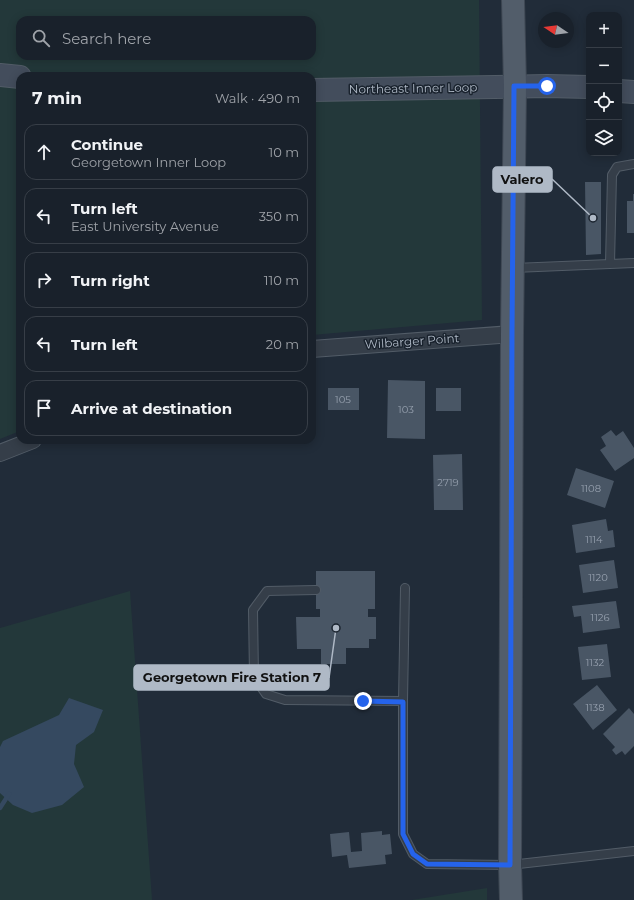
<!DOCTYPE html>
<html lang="en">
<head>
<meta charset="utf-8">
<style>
  :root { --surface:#19212b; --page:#222933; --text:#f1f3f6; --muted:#9fa3a9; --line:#373e47 }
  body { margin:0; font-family:Montserrat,sans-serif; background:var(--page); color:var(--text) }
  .controls { position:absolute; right:12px; top:12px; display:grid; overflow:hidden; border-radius:8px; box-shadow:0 2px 10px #0003 }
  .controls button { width:36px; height:36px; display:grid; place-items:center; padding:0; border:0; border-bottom:1px solid var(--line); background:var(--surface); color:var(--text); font:20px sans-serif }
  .compass { position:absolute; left:538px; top:12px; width:36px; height:36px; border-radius:50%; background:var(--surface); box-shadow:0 2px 10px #0003; rotate:283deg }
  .stop { position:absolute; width:12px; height:12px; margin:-9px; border:3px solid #2563eb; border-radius:50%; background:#fff }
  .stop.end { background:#2563eb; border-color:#fff; box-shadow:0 1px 4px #0008 }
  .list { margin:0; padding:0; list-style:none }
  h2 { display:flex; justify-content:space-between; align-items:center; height:52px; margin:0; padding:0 16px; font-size:17px }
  h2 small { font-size:13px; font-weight:400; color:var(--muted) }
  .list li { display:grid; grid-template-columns:26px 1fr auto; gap:12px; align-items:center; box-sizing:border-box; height:56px; margin:0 8px 8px; padding:0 8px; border:1px solid var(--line); border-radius:12px }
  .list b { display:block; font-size:15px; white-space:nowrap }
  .list p { margin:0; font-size:13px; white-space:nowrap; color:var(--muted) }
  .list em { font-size:13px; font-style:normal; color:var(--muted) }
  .icon { flex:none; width:22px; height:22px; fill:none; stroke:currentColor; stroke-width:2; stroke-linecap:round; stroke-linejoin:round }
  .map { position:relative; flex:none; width:634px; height:900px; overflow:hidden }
  .search { position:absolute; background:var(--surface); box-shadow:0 2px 10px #0003; left:16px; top:16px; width:300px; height:44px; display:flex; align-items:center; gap:10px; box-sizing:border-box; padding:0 14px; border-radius:12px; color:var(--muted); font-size:15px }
  .panel { position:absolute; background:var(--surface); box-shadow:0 2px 10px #0003; left:16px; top:72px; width:300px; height:372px; border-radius:12px }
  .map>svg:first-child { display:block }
</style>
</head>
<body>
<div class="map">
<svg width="634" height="900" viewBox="0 0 634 900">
  <rect width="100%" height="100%" fill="#212c39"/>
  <path fill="#23383a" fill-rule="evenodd" d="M 0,0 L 479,0 L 482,320 L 312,335 L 312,76 L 20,76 L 20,431 L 0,439 ZM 20,20 L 312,20 L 312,56 L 20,56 Z
    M 130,591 L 152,900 L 0,900 L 0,628 Z
    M 487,888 L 487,900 L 412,900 Z"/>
  <path fill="#354960" d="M 69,698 L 103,710 L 94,732 L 76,745 L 74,764 L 84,787 L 62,805 L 32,813 L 13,805 L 0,793 L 0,747 L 3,741 L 59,715 Z"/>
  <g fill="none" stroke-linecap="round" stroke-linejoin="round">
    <path stroke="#354960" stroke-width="4.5" d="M 0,808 L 9,794"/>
  </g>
  <path fill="#495665" d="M 585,182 L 601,182 L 601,254 L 586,255 Z
    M 633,194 L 634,194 L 634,233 L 627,233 L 627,201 L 633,201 Z
    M 388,380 L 425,381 L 425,439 L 387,438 Z
    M 328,388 L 359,388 L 359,410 L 328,410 Z
    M 436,388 L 461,388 L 461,411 L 436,411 Z
    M 611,430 L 616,436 L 623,431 L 634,448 L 634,458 L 615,471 L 600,450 L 606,446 L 601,437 Z
    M 462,454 L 463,510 L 434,510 L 433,455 Z
    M 576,468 L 614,481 L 605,508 L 567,495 Z
    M 606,519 L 608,531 L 613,530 L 615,547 L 576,553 L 572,525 Z
    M 614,560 L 618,588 L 583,593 L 579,565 Z
    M 316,571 L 375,571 L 375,609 L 368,609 L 368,617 L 376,617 L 376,639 L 369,639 L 369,648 L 346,648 L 346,664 L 321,664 L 321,649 L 297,649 L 296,617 L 320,617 L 320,609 L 316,609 Z
    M 616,601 L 620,628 L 583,633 L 581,616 L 574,617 L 572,606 Z
    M 607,644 L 611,677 L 582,680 L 578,647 Z
    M 597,685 L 617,710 L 593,730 L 573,704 Z
    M 629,708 L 634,714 L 634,746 L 625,755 L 622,751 L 616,755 L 612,750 L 615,747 L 603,734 Z
    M 382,831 L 382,835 L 390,834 L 392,854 L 385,855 L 386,864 L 349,868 L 347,855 L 332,857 L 330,834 L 349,832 L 351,852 L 362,851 L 361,833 Z"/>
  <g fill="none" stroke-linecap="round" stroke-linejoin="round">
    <defs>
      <path id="service" d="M 610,264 L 612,175 L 617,167 L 634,164
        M 514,268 L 634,263
        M 405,588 L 403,701 L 403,834 L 413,854 L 427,864 L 510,865 L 634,851
        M 316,590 L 267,591 L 253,610 L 254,677 L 266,694 L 285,700 L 403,701"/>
      <path id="minor" d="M 312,349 L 512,334
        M 0,453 L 33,440"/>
      <path id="secondary" d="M 0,75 L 20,77
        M 312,90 L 547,86 L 589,87
        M 619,91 L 634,92"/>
      <path id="primary" d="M 511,900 L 510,865 L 512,334 L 515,86 L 513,0"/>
    </defs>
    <use href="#service" stroke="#525c67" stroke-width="10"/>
    <use href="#minor" stroke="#525c67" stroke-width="18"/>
    <use href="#secondary" stroke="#525c67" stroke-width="24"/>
    <use href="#primary" stroke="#3e4753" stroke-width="24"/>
    <use href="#service" stroke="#353e49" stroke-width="8"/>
    <use href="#minor" stroke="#353e49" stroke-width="16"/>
    <use href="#secondary" stroke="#434d5c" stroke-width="22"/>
    <use href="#primary" stroke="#525d6a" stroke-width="22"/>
  </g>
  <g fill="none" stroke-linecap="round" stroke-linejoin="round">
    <path stroke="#2563eb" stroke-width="5" d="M 363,701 L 403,702 L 403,834 L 413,854 L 427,864 L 510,865 L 512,334 L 514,86 L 547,86"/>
  </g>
  <g text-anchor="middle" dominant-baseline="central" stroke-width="3" stroke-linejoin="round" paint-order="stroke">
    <g font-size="10" fill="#96a0ae">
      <text x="343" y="399">105</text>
      <text x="406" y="409">103</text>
      <text x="448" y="482">2719</text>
      <text x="591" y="488">1108</text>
      <text x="594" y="539">1114</text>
      <text x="598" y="577">1120</text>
      <text x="600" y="617">1126</text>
      <text x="595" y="662">1132</text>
      <text x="595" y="707">1138</text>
    </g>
    <g font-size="12" fill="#afb9c6" stroke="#1a232e">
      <text transform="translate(413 88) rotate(-1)">Northeast Inner Loop</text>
      <text transform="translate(412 341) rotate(-4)">Wilbarger Point</text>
    </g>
  </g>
  <path fill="none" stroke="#afb9c6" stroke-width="1.5" d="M593 218L552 179M336 628L329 678"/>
  <g fill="#afb9c6" stroke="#1a232e" stroke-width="1.5">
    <circle cx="593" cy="218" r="4"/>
    <circle cx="336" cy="628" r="4"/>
  </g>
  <g fill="#afb9c6" stroke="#afb9c6" stroke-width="1.5">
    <rect x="493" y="167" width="59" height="25" rx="4"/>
    <rect x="134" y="665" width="195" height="25" rx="4"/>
  </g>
  <g font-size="13" text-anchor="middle" font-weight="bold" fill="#111">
    <text x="522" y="184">Valero</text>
    <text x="232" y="682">Georgetown Fire Station 7</text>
  </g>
</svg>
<div class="controls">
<button>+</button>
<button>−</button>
<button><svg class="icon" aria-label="locate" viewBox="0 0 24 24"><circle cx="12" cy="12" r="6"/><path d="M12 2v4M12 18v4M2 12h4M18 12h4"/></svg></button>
<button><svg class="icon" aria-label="layers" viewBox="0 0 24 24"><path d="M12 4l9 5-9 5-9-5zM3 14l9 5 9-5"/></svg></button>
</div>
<svg class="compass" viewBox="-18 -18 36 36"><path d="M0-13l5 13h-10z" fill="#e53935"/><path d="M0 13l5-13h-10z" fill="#9fa3a9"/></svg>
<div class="stop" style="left:547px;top:86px"></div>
<div class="stop end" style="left:363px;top:701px"></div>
<div class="search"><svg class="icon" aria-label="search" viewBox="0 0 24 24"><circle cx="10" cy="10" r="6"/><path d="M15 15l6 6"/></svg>Search here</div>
<section class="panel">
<h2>7 min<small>Walk · 490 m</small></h2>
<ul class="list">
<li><svg class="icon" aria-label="ahead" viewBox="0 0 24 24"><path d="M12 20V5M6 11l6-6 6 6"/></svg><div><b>Continue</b><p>Georgetown Inner Loop</p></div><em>10 m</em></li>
<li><svg class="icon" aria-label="left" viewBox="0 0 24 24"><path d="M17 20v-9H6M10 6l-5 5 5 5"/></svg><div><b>Turn left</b><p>East University Avenue</p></div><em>350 m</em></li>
<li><svg class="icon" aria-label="right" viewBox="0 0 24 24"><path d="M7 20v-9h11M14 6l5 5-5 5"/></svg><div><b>Turn right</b></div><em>110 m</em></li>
<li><svg class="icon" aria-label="left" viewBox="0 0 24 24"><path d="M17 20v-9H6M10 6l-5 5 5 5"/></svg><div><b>Turn left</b></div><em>20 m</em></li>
<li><svg class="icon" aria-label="arrive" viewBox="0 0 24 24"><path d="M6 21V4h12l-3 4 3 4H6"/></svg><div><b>Arrive at destination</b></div></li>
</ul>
</section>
</div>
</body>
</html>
